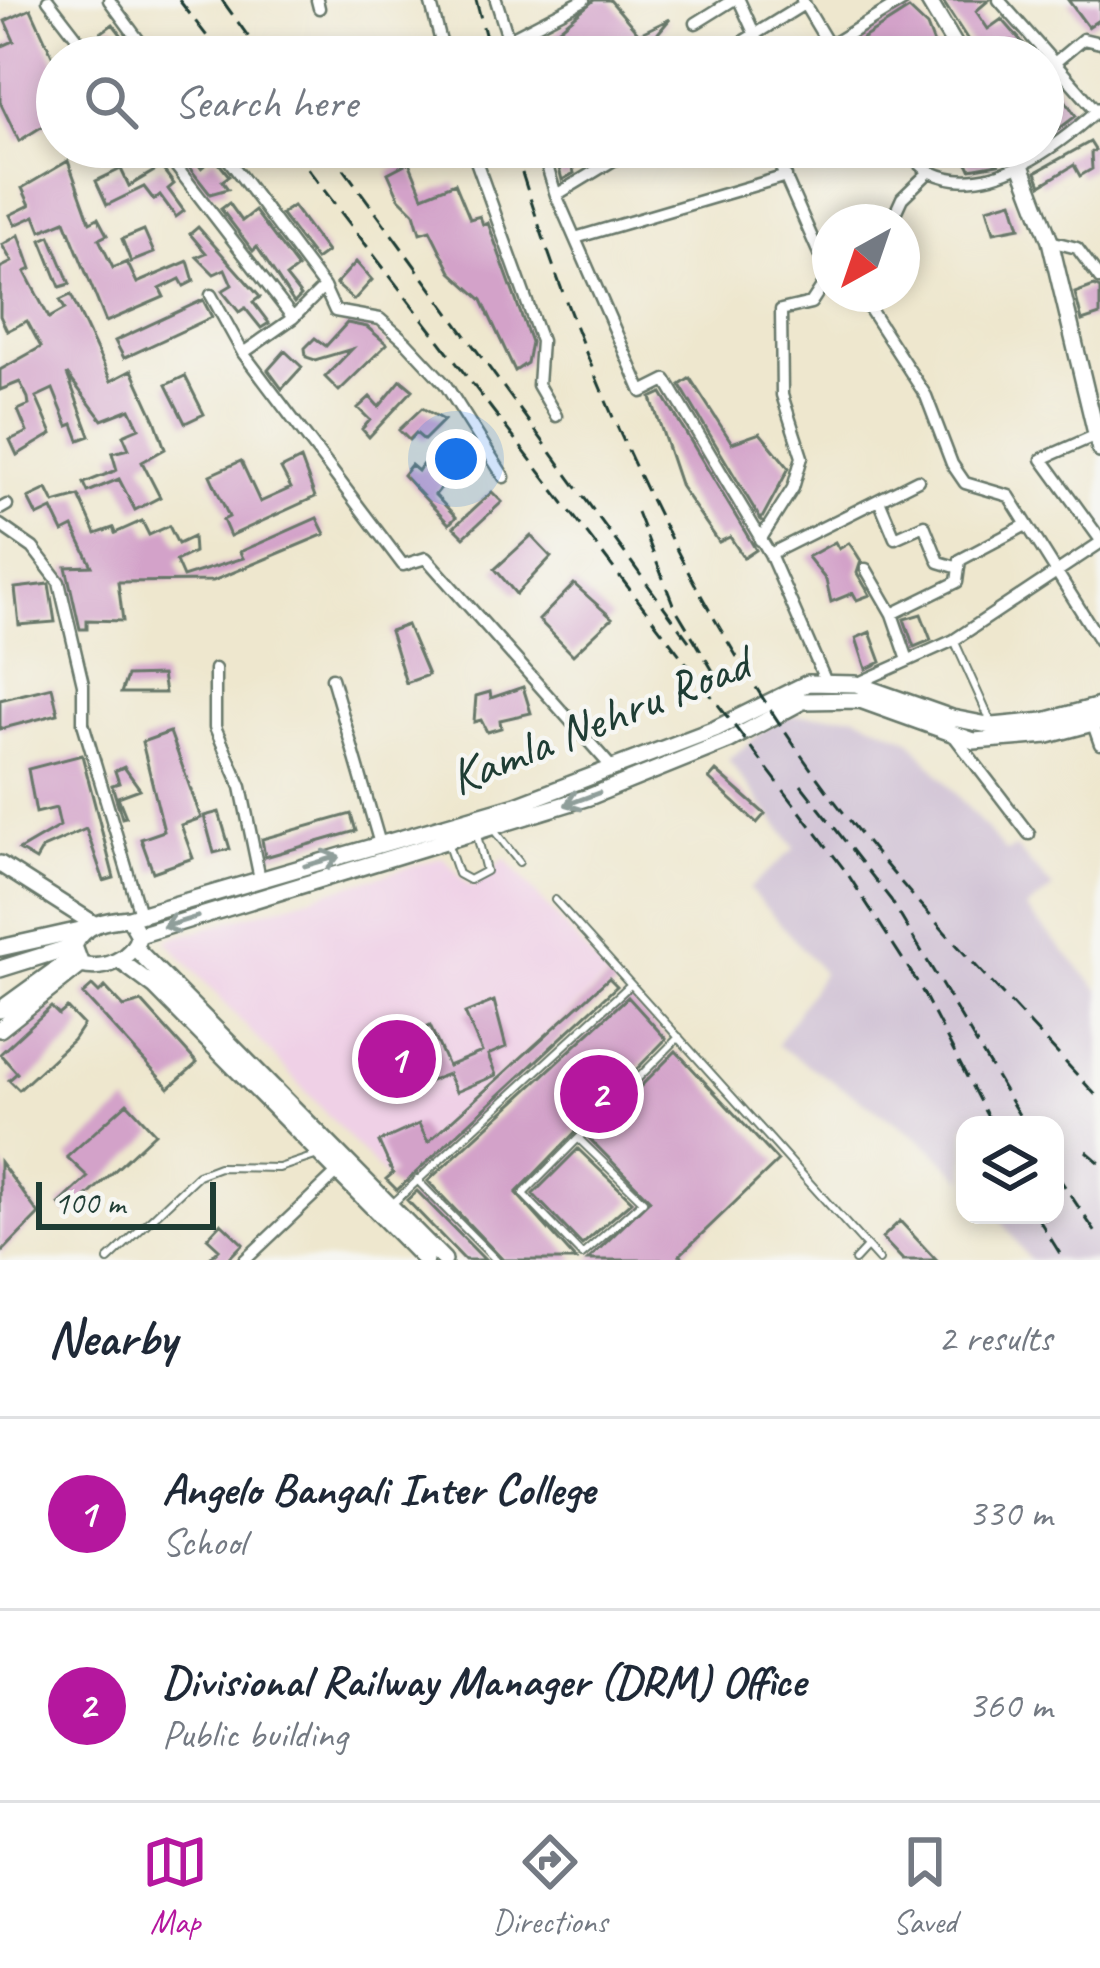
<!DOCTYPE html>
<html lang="en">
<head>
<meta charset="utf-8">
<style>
  :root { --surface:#fff; --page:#f2f2f3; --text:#1f2937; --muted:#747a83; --line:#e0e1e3; --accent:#b5179e }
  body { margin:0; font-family:Caveat,sans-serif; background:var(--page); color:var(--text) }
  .controls { position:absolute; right:36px; bottom:36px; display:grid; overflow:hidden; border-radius:24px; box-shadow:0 6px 18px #0003 }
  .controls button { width:108px; height:108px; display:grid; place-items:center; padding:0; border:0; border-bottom:3px solid var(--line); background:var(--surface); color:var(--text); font:60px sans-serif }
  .compass { position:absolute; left:812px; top:204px; width:108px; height:108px; border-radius:50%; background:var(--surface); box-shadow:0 6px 18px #0003; rotate:220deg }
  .scale { position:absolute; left:36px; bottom:30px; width:180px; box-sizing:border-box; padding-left:12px; border:6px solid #1f3d34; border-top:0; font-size:33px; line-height:42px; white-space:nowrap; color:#1f3d34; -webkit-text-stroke:9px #f6f6f2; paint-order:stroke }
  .you { position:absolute; left:456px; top:459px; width:42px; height:42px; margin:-30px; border:9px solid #fff; border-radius:50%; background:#1a73e8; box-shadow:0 0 0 18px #1a73e833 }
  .badge { display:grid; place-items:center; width:78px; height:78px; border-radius:50%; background:var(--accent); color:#fff; font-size:39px; font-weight:700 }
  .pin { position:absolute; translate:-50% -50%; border:6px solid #fff; box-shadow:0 3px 12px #0006 }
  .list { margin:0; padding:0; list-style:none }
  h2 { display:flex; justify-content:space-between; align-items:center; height:156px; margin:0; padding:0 48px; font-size:51px }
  h2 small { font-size:39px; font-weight:400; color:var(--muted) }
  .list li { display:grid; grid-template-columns:78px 1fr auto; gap:36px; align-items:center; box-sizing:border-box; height:192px; padding:0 48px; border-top:3px solid var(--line) }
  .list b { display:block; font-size:45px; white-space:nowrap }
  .list p { margin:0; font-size:39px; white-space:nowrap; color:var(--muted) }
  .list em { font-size:39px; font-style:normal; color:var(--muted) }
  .icon { flex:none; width:66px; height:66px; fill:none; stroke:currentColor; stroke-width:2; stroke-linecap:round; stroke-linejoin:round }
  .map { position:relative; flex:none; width:1100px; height:1260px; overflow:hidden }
  .search { position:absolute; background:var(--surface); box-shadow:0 6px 18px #0003; left:36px; right:36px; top:36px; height:132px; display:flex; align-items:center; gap:30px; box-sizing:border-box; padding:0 42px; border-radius:66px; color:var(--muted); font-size:45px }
  .sheet { height:540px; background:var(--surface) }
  nav { display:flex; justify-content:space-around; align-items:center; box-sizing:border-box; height:168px; border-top:3px solid var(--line); background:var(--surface); font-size:33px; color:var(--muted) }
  nav a { display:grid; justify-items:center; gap:6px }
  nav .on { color:var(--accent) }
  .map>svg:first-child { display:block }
</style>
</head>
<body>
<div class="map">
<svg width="1100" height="1260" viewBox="0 0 1100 1260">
  <rect width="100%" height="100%" fill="#f6f6f2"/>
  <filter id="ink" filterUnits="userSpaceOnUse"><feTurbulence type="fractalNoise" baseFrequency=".00833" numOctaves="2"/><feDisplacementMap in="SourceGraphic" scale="24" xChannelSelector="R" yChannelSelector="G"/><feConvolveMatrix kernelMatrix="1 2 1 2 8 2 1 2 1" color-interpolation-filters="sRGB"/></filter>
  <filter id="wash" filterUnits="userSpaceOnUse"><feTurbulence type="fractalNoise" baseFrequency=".004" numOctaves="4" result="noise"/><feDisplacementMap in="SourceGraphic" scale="48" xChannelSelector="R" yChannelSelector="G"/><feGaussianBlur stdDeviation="2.7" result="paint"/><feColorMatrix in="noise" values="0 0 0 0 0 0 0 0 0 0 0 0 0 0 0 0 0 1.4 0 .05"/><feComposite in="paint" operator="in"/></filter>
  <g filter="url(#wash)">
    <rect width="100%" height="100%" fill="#eee7ce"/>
    <path fill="#efd0e6" d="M 443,857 L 470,887 L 505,858 L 608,977 L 386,1178 L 166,940 Z"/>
    <path fill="#cdbed2" d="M 854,715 L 909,739 L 1006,852 L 1016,848 L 1053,888 L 1026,909 L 1100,991 L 1100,1260 L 1029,1260 L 997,1215 L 1055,1215 L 1055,1125 L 965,1125 L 965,1181 L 918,1137 L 777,1045 L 823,972 L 749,889 L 795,848 L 728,760 L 781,716 Z"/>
    <g id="blocks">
      <path fill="#d3a2c9" d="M 594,0 L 610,0 L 639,34 L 670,19 L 654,38 L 674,57 L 588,57 L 583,42 L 575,45 L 573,38 L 558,45 L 553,34 Z
        M 942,0 L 989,0 L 976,11 L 988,29 L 1002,19 L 1035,57 L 979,57 Z
        M 1068,0 L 1100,0 L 1100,19 L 1088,27 Z
        M 31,9 L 57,66 L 57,117 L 19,141 L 0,102 L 0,47 L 14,41 L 5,21 Z
        M 909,9 L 927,26 L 939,57 L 850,57 L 846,49 Z
        M 113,24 L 129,45 L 139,57 L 102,57 L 91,40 Z
        M 1043,68 L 1076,116 L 1043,141 Z
        M 1090,142 L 1095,150 L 1091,153 L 1092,169 L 1080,176 L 1074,165 L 1041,185 L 1036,172 Z
        M 186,147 L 201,168 L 214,157 L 229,176 L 222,181 L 228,189 L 210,194 L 177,152 Z
        M 596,147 L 569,158 L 574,173 L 562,180 L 554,149 Z
        M 960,147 L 988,147 L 998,164 L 970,169 Z
        M 68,161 L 90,222 L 98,218 L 107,235 L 99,239 L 113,268 L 127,262 L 137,283 L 188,261 L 194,281 L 184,286 L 180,279 L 160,289 L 164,297 L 106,322 L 65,221 L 41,231 L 35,216 L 15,225 L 10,215 L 30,205 L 22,188 Z
        M 409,162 L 423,196 L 455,183 L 470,219 L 480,216 L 483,225 L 488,223 L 531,342 L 527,363 L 515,371 L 482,300 L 451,272 L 430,230 L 420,233 L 414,213 L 399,198 L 388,173 Z
        M 161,167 L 174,184 L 168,189 L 184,211 L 176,217 L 160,195 L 154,200 L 144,187 L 107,205 L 96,181 L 121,169 L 129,186 Z
        M 1012,201 L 1020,227 L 994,232 L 987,208 Z
        M 229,203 L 242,221 L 255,211 L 298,268 L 286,277 L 301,296 L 294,303 L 257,247 L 253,251 L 221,209 Z
        M 293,206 L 327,252 L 316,260 L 281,214 Z
        M 198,227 L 260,297 L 253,302 L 269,323 L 261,328 L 245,308 L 239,312 L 222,291 L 232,285 L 225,269 L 214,274 L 197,257 L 206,253 L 190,234 Z
        M 144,230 L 154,253 L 131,262 L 122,239 Z
        M 19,235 L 31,269 L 25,272 L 49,318 L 65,309 L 60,300 L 71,295 L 111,381 L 132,370 L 155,420 L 165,449 L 142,462 L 160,497 L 135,510 L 119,479 L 88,492 L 84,483 L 117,470 L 112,453 L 129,449 L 123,435 L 139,428 L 130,409 L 102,420 L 67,374 L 90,436 L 79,440 L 73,424 L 68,426 L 53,389 L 36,397 L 52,434 L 17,455 L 10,440 L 27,432 L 18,410 L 29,405 L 28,398 L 20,382 L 0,390 L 0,370 L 41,347 L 27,321 L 7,331 L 0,316 L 0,268 L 12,262 L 2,245 Z
        M 50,236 L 70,284 L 60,287 L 41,240 Z
        M 356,262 L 372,280 L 354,300 L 336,284 Z
        M 1094,286 L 1100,289 L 1100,315 L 1082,321 L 1075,293 Z
        M 203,300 L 212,317 L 124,358 L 115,341 Z
        M 347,323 L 367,327 L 387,344 L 339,391 L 325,377 L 352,349 L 315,360 L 306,357 L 305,348 L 315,338 L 326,346 Z
        M 285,351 L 302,367 L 282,389 L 268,370 Z
        M 185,376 L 204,414 L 185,423 L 166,385 Z
        M 690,378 L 732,443 L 760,433 L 789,468 L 761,520 L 680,385 Z
        M 401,380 L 413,390 L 369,437 L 362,429 L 370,420 L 358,408 L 370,397 L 379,407 Z
        M 662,393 L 756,550 L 744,558 L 730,537 L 719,542 L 681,487 L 651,398 Z
        M 422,408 L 444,420 L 424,440 L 416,433 L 409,440 L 399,430 Z
        M 301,459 L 315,497 L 230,536 L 223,520 L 229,517 L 210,475 L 241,461 L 260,502 L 291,488 L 281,469 Z
        M 411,465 L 418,471 L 422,465 L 443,485 L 435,495 L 456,517 L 449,524 L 403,475 Z
        M 47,489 L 54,503 L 79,496 L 96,534 L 113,528 L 115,533 L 142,521 L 149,535 L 169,526 L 178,544 L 193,537 L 194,552 L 176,561 L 183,577 L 243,558 L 240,552 L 317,518 L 325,534 L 213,581 L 118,582 L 123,621 L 87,620 L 87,629 L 80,629 L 66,567 L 92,566 L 73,527 L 63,532 L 52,509 L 37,516 L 28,498 Z
        M 492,492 L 502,502 L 464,537 L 454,527 Z
        M 531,536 L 551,557 L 516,594 L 495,569 Z
        M 835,542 L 839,549 L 849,543 L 856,553 L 861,561 L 857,573 L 870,595 L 857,600 L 853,593 L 831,602 L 826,580 L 808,557 Z
        M 49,584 L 55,622 L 19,625 L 15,588 Z
        M 574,584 L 612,618 L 573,655 L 539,620 Z
        M 921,614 L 931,640 L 914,647 L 904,619 Z
        M 407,625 L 428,675 L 406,683 L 390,631 Z
        M 870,632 L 881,662 L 866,669 L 856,638 Z
        M 162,675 L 165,693 L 121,693 L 127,676 Z
        M 52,687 L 58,714 L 0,729 L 0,700 Z
        M 523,687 L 531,713 L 500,720 L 501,728 L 487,732 L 481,720 L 474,722 L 476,696 L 490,692 L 491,698 Z
        M 170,732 L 201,818 L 181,825 L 193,858 L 153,872 L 141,839 L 164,831 L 142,742 Z
        M 82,755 L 114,878 L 104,881 L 86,829 L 43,848 L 36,860 L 19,850 L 60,826 L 56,808 L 36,813 L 28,769 Z
        M 124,767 L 140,789 L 118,797 L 126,817 L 122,818 L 112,785 L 119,783 L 115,771 Z
        M 716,771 L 765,814 L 757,823 L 709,779 Z
        M 219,812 L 230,849 L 214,853 L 204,816 Z
        M 351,814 L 356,831 L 265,857 L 262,839 Z
        M 609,978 L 617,986 L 397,1190 L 386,1179 L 393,1173 L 379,1142 L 419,1124 L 428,1142 Z
        M 92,986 L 99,993 L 105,987 L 124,1007 L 142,1002 L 197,1063 L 169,1088 L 83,994 Z
        M 628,997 L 666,1039 L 516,1193 L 576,1260 L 503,1260 L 428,1181 Z
        M 494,1001 L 506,1047 L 488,1055 L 496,1075 L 456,1092 L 448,1074 L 390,1096 L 377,1053 L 430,1026 L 448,1066 L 482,1052 L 465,1013 Z
        M 51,1007 L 59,1015 L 67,1008 L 83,1025 L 73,1040 L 19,1090 L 9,1080 L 17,1073 L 0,1054 Z
        M 676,1051 L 778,1161 L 680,1255 L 686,1260 L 588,1260 L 650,1200 L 589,1138 Z
        M 127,1103 L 155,1133 L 68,1214 L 59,1204 L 88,1177 L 67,1157 Z
        M 578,1149 L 632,1201 L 582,1245 L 533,1194 Z
        M 0,1162 L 39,1214 L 0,1254 Z
        M 417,1191 L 485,1260 L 465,1260 L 407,1200 Z
        M 900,1221 L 936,1260 L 903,1260 L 882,1238 Z
        M 221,1223 L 243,1244 L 227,1260 L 208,1260 L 219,1249 L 207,1238 Z"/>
    </g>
  </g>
  <g filter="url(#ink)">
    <use href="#blocks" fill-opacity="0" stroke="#67786a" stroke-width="3"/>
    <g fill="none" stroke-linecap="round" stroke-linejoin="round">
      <defs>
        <path id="lane" d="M 954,640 L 992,724
          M 493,829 L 519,862
          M 448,845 L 458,874 L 469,880 L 486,871 L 477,835
          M 555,900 L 879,1260
          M 579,1139 L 643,1201 L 582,1255 L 523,1194 L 679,1037
          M 417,1180 L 496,1260
          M 391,1205 L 630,985
          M 108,1260 L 198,1175 L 219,1167 L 279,1168 L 318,1155
          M 855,1260 L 867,1247"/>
        <path id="street" d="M 48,0 L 92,57
          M 109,0 L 151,57
          M 317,0 L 319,8
          M 430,0 L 445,57
          M 496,0 L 514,57
          M 739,0 L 765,57
          M 802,0 L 836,57
          M 999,0 L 1100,115
          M 696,23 L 733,0
          M 509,39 L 584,0
          M 829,46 L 904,0
          M 729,57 L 726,52 L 804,4
          M 1053,64 L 1083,39 L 1100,43
          M 161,147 L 293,318
          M 219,147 L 324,287 L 293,318 L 243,353
          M 471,147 L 541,341 L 538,385 L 556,416
          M 541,147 L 556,195 L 642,392 L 666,380 L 770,554 L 825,680
          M 772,147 L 828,274
          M 903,147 C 912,155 921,168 931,172 C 990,200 1059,145 1100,108
          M 556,195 L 635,147
          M 891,222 L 902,198 L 929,172
          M 575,238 L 786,176
          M 1050,241 L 1077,248 L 1100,279
          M 324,287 L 335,311 L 380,319 L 406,342 L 445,384 L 504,477
          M 860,294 L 926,396 L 952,464 L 965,483 L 1009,496 L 1100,641
          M 211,295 L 243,353 L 403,565 L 426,558 L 614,770
          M 1094,436 L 1042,459 L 1100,539
          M 879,500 L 895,538 L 924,525 L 939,562 L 959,568
          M 0,509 L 7,505
          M 0,525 L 33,548 L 59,582 L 83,684 L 83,723 L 140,914
          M 760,540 L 793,488 L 802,457 L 782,395 L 781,310 L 811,303 L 830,274
          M 770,554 L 918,480
          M 866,569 L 892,614 L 957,582 L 960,560 L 1026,525
          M 892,614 L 908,660
          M 215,669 L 215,727 L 241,787 L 260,879
          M 332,678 L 380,844
          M 856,684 L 954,640 L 1100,543
          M 1093,724 L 1100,744
          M 954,736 L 1029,834
          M 245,1260 L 339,1171"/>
        <path id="secondary" d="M 928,0 L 962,57
          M 1014,147 L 1050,241 L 1100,450
          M 0,864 L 94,924
          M 129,918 L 516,805 L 715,729 L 808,683 L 856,684 L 952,718 L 993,726 L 1044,721 L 1100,706
          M 129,918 L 139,935 C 132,959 105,971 81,965 L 74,946 C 84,923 107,920 129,918 Z
          M 139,935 L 589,797 L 730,740 L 803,701 L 860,700 L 974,741 L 1048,735 L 1100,721
          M 134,947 L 444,1260
          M 0,948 L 85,929
          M 119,960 L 155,987 L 425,1260
          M 0,969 L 74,946
          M 0,1010 L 76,955
          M 0,1029 L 81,965"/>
      </defs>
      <use href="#lane" stroke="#67786a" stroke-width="10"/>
      <use href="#street" stroke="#67786a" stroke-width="15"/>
      <use href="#secondary" stroke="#67786a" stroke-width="20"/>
      <use href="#lane" stroke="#fff" stroke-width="6"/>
      <use href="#street" stroke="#fff" stroke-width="10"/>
      <use href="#secondary" stroke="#fff" stroke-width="15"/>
      <path stroke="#1f3d34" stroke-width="3" stroke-dasharray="18 9" stroke-linecap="butt" d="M 179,0 L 223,57
        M 222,0 L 263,57
        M 476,0 L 491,57
        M 291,147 L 847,873 L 918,983 L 992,1125
        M 328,147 L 694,648
        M 514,147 C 580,364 671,569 801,755 C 887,879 999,988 1100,1100
        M 637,512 L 673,604 L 719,681
        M 801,785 L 891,900 L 1025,1125
        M 1086,1151 L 1100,1163
        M 1055,1172 L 1100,1239
        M 1036,1215 L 1064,1260"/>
    </g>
    <defs><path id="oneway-shaft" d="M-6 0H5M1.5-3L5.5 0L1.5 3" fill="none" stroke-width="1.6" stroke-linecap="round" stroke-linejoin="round" transform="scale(3)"/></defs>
    <g stroke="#8f9e9a">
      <use href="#oneway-shaft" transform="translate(582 799) rotate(160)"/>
      <use href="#oneway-shaft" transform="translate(322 861) rotate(-16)"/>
      <use href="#oneway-shaft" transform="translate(180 922) rotate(163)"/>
    </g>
  </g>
  <g text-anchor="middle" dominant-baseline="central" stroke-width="9" stroke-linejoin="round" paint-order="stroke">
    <g font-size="51" fill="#1f3d34" stroke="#f6f6f2">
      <text transform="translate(599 720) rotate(-22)">Kamla Nehru Road</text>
    </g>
  </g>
</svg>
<div class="controls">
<button><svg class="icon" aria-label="layers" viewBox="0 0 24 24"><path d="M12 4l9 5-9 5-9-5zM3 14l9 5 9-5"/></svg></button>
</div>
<svg class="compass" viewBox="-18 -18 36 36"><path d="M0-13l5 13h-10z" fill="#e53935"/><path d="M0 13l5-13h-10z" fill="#747a83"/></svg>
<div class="scale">100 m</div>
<div class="you"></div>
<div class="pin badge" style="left:397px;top:1059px">1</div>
<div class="pin badge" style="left:599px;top:1094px">2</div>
<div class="search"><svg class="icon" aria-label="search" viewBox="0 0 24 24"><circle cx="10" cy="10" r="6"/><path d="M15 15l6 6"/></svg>Search here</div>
</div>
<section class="sheet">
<h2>Nearby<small>2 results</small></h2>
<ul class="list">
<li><span class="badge">1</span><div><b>Angelo Bangali Inter College</b><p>School</p></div><em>330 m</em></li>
<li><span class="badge">2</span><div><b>Divisional Railway Manager (DRM) Office</b><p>Public building</p></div><em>360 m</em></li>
</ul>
</section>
<nav>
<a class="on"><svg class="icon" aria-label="map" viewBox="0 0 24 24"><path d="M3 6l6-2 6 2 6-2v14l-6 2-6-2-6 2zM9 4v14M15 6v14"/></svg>Map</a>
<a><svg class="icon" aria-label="directions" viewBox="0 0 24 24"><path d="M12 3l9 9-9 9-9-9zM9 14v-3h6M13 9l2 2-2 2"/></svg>Directions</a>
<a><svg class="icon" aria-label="saved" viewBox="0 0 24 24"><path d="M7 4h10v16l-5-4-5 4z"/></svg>Saved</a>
</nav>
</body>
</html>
